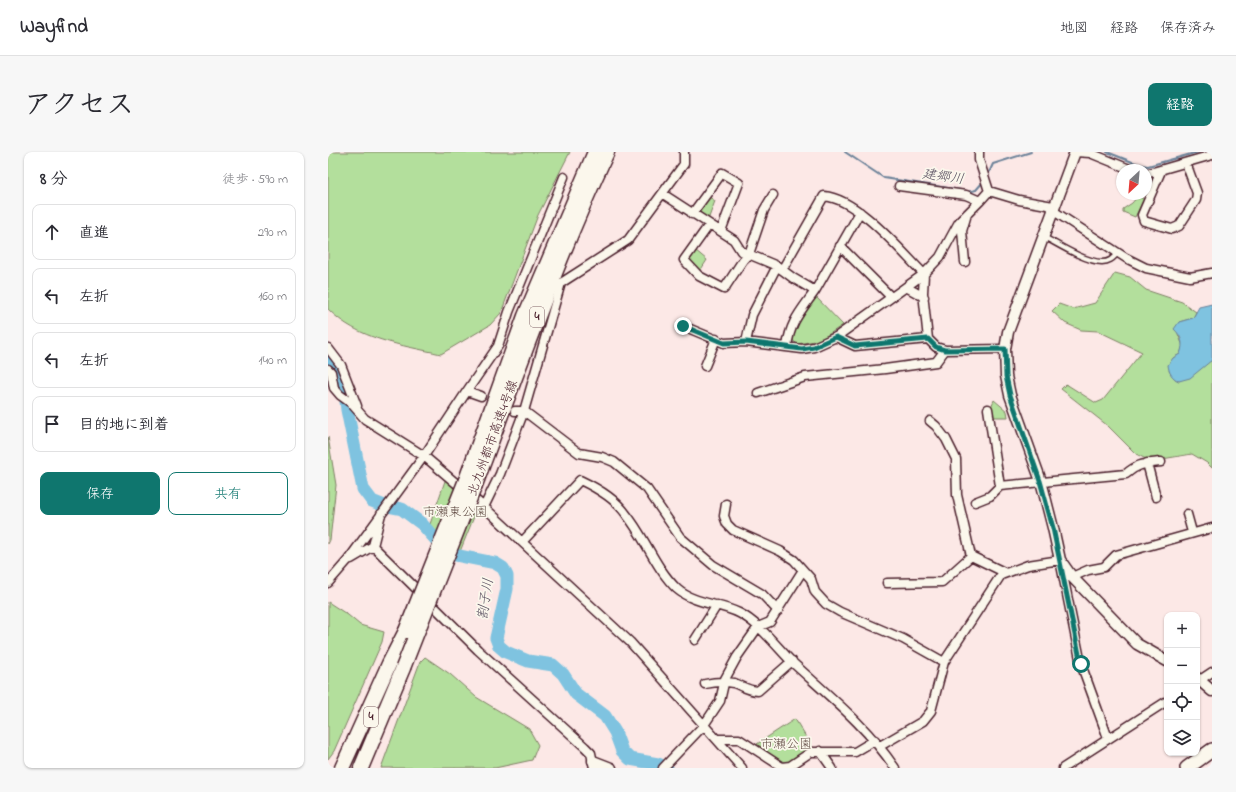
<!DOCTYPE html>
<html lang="ja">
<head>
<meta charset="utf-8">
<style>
  :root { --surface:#fff; --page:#f7f7f7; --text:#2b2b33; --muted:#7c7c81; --line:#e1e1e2; --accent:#0f766e }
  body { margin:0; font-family:"Indie Flower","Klee One",sans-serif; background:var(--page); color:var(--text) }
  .controls { position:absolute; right:12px; bottom:12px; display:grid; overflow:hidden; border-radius:8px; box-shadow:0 1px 3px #0004 }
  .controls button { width:36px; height:36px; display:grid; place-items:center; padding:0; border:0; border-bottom:1px solid var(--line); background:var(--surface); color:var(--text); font:20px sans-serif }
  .compass { position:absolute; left:788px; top:12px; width:36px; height:36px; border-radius:50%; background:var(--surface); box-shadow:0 1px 3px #0004; rotate:206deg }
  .stop { position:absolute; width:12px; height:12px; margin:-9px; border:3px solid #0f766e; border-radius:50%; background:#fff }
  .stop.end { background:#0f766e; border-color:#fff; box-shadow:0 1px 4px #0008 }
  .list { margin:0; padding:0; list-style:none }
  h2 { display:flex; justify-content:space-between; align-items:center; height:52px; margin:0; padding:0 16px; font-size:17px }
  h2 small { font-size:13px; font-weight:400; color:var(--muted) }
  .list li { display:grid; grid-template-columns:26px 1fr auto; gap:12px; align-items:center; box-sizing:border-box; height:56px; margin:0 8px 8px; padding:0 8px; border:1px solid var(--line); border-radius:8px }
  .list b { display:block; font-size:15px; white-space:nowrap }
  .list em { font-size:13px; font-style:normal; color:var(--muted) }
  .actions { display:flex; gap:8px; padding:12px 16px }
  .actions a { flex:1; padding:9px 0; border:1px solid var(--accent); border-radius:8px; text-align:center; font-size:14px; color:var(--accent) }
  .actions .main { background:var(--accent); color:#fff }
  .icon { flex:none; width:22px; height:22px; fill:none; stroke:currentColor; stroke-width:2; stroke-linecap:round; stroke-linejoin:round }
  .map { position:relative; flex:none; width:884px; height:616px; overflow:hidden; border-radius:8px }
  header { display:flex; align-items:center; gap:24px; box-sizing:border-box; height:56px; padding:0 20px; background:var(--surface); border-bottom:1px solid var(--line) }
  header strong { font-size:19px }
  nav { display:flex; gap:22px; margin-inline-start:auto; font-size:14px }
  .intro { display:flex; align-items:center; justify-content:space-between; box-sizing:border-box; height:96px; padding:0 24px }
  h1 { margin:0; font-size:28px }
  .button { padding:10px 18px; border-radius:8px; background:var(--accent); color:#fff; font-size:14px; font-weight:700 }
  main { display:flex; gap:24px; padding:0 24px }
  aside { flex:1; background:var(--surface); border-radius:8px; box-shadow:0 1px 3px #0004 }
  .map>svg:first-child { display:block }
</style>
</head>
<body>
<header>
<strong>Wayfind</strong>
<nav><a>地図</a><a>経路</a><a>保存済み</a></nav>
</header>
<div class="intro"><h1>アクセス</h1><a class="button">経路</a></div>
<main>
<aside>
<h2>8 分<small>徒歩 · 590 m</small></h2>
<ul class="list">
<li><svg class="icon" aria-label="ahead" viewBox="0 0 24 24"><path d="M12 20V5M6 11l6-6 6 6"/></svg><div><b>直進</b></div><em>290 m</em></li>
<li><svg class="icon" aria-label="left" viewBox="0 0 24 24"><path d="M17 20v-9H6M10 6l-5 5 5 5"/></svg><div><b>左折</b></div><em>160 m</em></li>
<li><svg class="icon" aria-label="left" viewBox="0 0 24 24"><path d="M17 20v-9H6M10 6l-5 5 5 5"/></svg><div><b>左折</b></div><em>140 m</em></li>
<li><svg class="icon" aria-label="arrive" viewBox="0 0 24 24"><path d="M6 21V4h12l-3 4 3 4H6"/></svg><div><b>目的地に到着</b></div></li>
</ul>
<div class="actions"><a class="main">保存</a><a>共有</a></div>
</aside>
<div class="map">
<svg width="884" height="616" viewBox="0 0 884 616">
  <rect width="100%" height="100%" fill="#fce8e6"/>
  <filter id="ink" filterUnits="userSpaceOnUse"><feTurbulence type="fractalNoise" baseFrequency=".025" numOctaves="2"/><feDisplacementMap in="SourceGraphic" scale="8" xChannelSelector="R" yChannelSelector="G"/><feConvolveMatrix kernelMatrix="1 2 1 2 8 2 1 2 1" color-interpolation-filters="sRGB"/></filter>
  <g filter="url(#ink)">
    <path fill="#b3df9c" stroke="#7e7f64" d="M 0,0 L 242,0 L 210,63 L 173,161 L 162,173 L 113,202 C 74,193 30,188 0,157 Z
      M 380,44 L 387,49 L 380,68 L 370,62 L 369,59 Z
      M 810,44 L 816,47 L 807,65 L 795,60 L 795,57 L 804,51 Z
      M 367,98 L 379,108 L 372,119 L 361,110 L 361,106 Z
      M 787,121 L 802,125 L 818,138 L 854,150 L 868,160 L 865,166 L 851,170 L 850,182 L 855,194 L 852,202 L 845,206 L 841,219 L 847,227 L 851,229 L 884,208 L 884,316 L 879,311 L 864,302 L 822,309 L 808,302 L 780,274 L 733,237 L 738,232 L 768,251 L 775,248 L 814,200 L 770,179 L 753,178 L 737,171 L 724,159 L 731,152 L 745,157 L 767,151 Z
      M 488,145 L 515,173 L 492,188 L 469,192 L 462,186 L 478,155 Z
      M 666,248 L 679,259 L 680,265 L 665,265 L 663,255 Z
      M 0,285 L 8,333 L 2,388 L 0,392 Z
      M 118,326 L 150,355 L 131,402 L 118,395 L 101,375 Z
      M 0,450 L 20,463 L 32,473 L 56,480 L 54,490 L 6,599 L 0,607 Z
      M 97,505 L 122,522 L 148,545 L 201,577 L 210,593 L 204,608 L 167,616 L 53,616 L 92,510 Z
      M 467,567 L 484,595 L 460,610 L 453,611 L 429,592 Z"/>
    <path fill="#7fc3e0" stroke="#6a8198" d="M 884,152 L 884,208 L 862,226 L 851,229 C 844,226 841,221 840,213 L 845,206 L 852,202 C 856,191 854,185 846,177 L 851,170 L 865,166 L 871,155 Z"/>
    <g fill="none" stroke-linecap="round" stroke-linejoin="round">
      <path stroke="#6a8198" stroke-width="2" d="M 517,0 L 556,26 L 633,38
        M 779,0 L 812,13 L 820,14 L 870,0
        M 659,25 L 665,12 L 703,0
        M 639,40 L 648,38 L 655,30"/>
      <path stroke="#7fc3e0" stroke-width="13" d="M 0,207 L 10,219 L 17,240 L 19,258 L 35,337 L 44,349 L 54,353 L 74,357 L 94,372 L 117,398 L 127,403 L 167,411 L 175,416 L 179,424 L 179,437 L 168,486 L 171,494 L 178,500 L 200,509 L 225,513 L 235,522 L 248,542 L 277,564 L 287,580 L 294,599 L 302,607 L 330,612 L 339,616"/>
      <defs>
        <path id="service" d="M 716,85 C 731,93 758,110 774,110 C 782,110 785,106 790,101"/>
        <path id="minor" d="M 651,0 L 651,8 L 661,39
          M 747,0 L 762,1 L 804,18
          M 833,19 L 814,63 L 816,69 L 844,77 L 851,74 L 868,48 L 869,41 L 858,11
          M 818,22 L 884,3
          M 571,34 L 638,43 L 652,49 L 661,39 L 691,48 L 725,54
          M 335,42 L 406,88 L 413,99 L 449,114 L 465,126 L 487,139 L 532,60
          M 724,58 L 798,106 L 818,116 L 862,125 L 884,121
          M 364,62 L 394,21 L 411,31 L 393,79
          M 381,73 L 356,108 L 371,124 L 396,137 L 415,108 L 421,102 L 436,58 L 445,43
          M 512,94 L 563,145
          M 637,110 L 634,79 L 639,62
          M 449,114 L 424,163 L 418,190 L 474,197 L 486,195 L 508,185 L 596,122 L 612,105 L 631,70 L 652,49
          M 454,118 L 496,44 C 530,47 572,98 596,122 L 595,141 L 600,187 L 608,195 L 617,198 L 677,197
          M 578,135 L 596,145
          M 355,174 L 396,191 L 418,190
          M 508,185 L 527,194 L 600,187
          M 459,195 C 462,170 473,159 487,139
          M 0,196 L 13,213 L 29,254
          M 377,214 L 388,187
          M 0,217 L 3,220 L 6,236 L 12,243 L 23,251 L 37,267 L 96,304 L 156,355 L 302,490 L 414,616
          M 139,239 L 170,194 L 181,160 L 236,25
          M 430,241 L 477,225 L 557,217 L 608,210 L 617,198
          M 660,257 L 672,334 L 798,322 C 810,311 818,312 833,310
          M 187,259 L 196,259 L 251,301 L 274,305 L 286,310 L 319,337 L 352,385 L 385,413 L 434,442 L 450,459
          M 602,269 L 608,274 L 618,287 L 628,307 L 629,343 L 643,404 L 678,421
          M 819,311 L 828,345
          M 647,350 L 662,344 L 672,334
          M 398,352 L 396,364 L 399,372 L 405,378 L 452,399 L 466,408 L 483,427 L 487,440 L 498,452 L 512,460 L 575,487 L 616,510
          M 156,355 L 172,322 L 196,259 L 233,131 L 300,88 L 356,12 L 356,0
          M 53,362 L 45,394 L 150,498 L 257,595 L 263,601 L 266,616
          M 859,362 L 864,380
          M 194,390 L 252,328 C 269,336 287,346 298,362 C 317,385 327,416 349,437 C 366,452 391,451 411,461 C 430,470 449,495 464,510 C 502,545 538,573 567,616
          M 23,407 L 45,394
          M 744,425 L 760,418 L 776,415 L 788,403 L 884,376
          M 0,431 L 20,408 L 96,304 L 139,239 L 153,244
          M 559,431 L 614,430 L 643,404
          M 367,488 L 389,453
          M 869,530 L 884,520
          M 377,532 C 386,530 396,529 406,531 C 414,534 421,539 430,539 L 464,509
          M 389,587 L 411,587 L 454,615 L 462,614 L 483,600 L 527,600 L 547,588
          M 552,594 L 595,569 L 603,559 L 616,510 L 673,423 L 700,413 L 732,408 L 753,512 L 780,586
          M 492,599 L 504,616
          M 335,616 L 376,573 L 392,549 L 397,527 L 409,505 L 430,475 L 442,470 L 475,418
          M 735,616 L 839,549"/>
        <path id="tertiary" d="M 747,0 L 680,180 L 677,197 L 678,224 L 682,243 L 713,329 L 725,376 L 732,408 L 744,425 L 809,492 L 839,509
          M 869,526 L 884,539
          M 265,609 L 283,616"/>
        <path id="trunk" d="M 859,616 L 884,598"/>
        <path id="motorway" d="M 138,328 L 197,164 L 267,0
          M 147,333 C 189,221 228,109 279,0
          M 14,616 L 61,512 L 78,479
          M 33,616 L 75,516"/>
      </defs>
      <use href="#service" stroke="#4a1f2b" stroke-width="7"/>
      <use href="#minor" stroke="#4a1f2b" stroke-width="11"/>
      <use href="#tertiary" stroke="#4a1f2b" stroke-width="13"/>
      <use href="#trunk" stroke="#4a1f2b" stroke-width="16"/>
      <use href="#motorway" stroke="#4a1f2b" stroke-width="17"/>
      <use href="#service" stroke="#fbf7ec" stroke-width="4"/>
      <use href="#minor" stroke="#fbf7ec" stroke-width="8"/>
      <use href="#tertiary" stroke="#fbf7ec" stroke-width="10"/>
      <use href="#trunk" stroke="#fbf7ec" stroke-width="13"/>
      <use href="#motorway" stroke="#fbf7ec" stroke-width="14"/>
      <defs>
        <path id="motorway-bridge" d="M 78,479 L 138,328
          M 75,516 L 147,333"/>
      </defs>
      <use href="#motorway-bridge" stroke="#4a1f2b" stroke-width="17" stroke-linecap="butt"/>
      <use href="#motorway-bridge" stroke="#fbf7ec" stroke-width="14"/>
    </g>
  </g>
  <g fill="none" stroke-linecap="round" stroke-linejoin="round" filter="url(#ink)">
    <path stroke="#0f766e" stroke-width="5" d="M 355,174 L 396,191 L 418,190 L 474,197 L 486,195 L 508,185 L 527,194 L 600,187 L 608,195 L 617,198 L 677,197 L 678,224 L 682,243 L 712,329 L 725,376 L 753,512"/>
  </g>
  <g text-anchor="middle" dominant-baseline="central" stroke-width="3.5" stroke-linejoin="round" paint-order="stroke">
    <g fill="#fbf7ec" stroke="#7f6065" stroke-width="1">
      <rect x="202" y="155" width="14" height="20" rx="3"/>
      <rect x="36" y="555" width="14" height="20" rx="3"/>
    </g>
    <g font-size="12" font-weight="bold" fill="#4a1f2b">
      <text x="209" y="165">4</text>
      <text x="43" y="565">4</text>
    </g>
    <g font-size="13" fill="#4a1f2b" stroke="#fbf7ec">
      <text transform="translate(165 286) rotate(-70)">北九州都市高速4号線</text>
    </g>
    <g font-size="13" fill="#644f47" stroke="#fbf7ec">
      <text x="127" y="360">市瀬東公園</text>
      <text x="458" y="592">市瀬公園</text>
    </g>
    <g font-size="14" font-style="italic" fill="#5a5061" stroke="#fbf7ec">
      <text transform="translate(615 25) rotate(8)">建郷川</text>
      <text transform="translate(158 447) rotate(-81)">割子川</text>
    </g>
  </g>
</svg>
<div class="controls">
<button>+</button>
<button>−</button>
<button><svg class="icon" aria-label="locate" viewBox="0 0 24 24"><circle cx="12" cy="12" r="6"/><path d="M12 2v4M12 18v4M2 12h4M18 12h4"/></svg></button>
<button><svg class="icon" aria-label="layers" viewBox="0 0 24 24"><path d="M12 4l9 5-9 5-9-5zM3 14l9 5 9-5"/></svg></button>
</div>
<svg class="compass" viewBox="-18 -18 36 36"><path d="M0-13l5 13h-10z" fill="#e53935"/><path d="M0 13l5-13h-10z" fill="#7c7c81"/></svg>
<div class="stop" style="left:753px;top:512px"></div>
<div class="stop end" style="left:355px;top:174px"></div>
</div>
</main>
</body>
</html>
